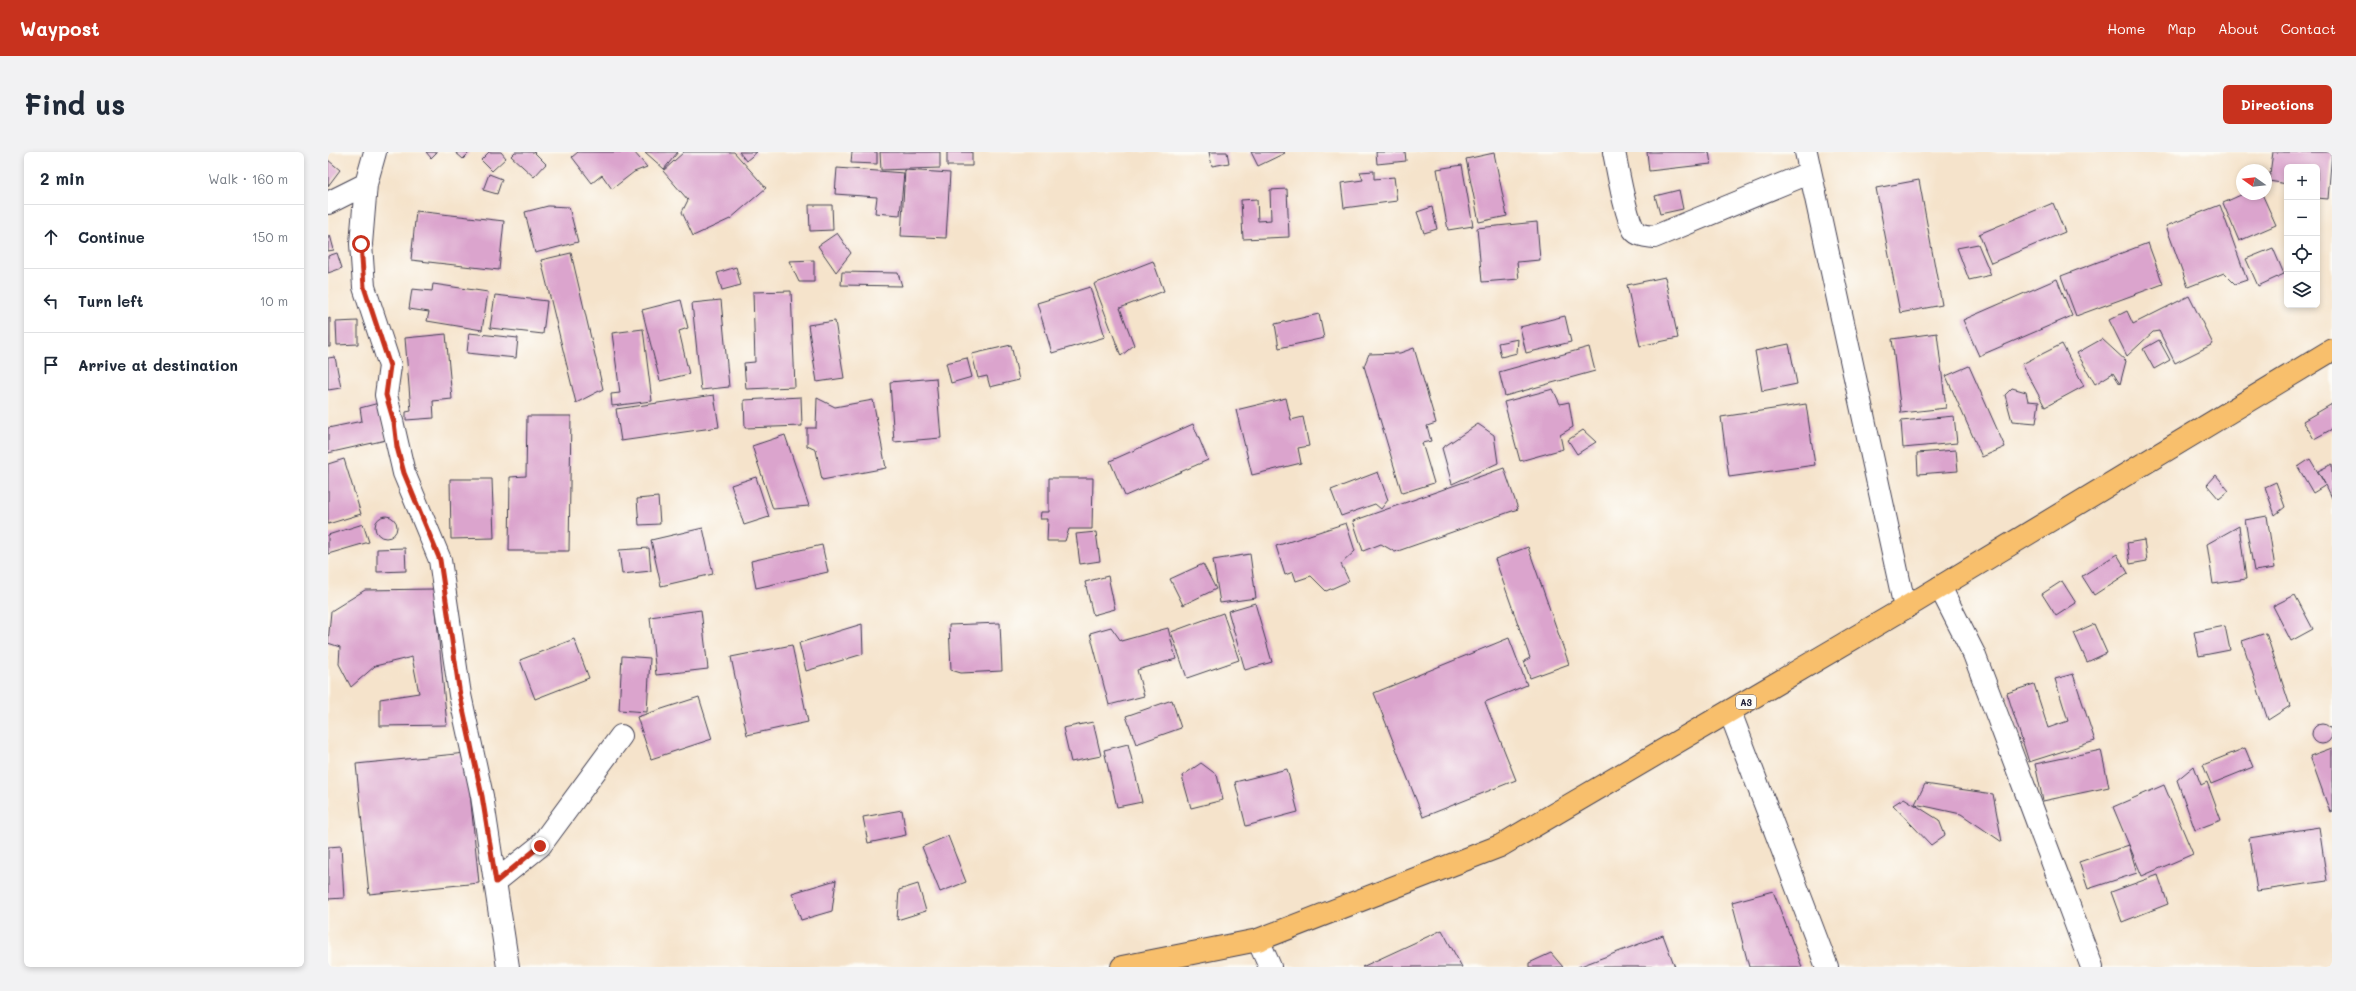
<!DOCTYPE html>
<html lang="en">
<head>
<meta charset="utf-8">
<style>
  :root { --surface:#fff; --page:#f2f2f3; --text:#1f2937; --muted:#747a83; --line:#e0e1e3; --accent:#c8321e }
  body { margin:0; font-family:Mali,sans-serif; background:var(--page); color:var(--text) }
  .controls { position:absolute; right:12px; top:12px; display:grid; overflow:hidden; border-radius:6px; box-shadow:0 2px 6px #0003 }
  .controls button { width:36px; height:36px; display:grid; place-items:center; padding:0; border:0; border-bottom:1px solid var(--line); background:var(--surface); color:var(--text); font:20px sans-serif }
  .compass { position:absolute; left:1908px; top:12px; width:36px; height:36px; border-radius:50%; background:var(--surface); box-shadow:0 2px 6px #0003; rotate:285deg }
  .stop { position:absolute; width:12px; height:12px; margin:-9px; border:3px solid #c8321e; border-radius:50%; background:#fff }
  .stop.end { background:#c8321e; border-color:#fff; box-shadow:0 1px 4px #0008 }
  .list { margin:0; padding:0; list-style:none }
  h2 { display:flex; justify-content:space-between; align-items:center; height:52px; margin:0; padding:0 16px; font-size:17px }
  h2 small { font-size:13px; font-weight:400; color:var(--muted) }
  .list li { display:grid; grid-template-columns:26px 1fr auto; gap:12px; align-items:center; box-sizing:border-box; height:64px; padding:0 16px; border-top:1px solid var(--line) }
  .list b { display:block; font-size:15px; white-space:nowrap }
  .list em { font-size:13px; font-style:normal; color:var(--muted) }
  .icon { flex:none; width:22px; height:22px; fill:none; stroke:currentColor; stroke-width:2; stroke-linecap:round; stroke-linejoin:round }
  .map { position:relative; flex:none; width:2004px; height:815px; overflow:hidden; border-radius:6px }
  header { display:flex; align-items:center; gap:24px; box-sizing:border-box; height:56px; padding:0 20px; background:var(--accent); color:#fff }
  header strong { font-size:19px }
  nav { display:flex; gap:22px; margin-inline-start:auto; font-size:14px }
  .intro { display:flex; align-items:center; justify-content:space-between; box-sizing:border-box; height:96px; padding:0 24px }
  h1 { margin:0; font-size:28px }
  .button { padding:10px 18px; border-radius:6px; background:var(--accent); color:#fff; font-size:14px; font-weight:700 }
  main { display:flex; gap:24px; padding:0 24px }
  aside { flex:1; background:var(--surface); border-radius:6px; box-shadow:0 2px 6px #0003 }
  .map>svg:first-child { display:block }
</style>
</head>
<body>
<header>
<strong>Waypost</strong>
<nav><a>Home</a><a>Map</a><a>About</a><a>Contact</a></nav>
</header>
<div class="intro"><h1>Find us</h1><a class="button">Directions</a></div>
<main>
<aside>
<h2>2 min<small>Walk · 160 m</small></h2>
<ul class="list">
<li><svg class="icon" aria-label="ahead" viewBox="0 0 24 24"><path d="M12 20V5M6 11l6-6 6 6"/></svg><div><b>Continue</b></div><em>150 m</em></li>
<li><svg class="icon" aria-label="left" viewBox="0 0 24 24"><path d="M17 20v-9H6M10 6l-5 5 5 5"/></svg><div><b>Turn left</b></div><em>10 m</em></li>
<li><svg class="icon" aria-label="arrive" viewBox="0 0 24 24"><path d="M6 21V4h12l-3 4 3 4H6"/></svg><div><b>Arrive at destination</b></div></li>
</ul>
</aside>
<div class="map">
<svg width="2004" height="815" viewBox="0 0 2004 815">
  <rect width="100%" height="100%" fill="#fdfcf7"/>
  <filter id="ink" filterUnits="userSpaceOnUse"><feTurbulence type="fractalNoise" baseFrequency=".025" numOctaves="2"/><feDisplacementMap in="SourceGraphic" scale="8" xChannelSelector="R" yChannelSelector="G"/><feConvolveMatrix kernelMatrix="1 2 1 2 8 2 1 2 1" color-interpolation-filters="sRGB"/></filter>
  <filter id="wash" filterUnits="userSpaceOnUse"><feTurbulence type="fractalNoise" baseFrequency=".012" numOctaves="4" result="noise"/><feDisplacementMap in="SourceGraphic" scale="16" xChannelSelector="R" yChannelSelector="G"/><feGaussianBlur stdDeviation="0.9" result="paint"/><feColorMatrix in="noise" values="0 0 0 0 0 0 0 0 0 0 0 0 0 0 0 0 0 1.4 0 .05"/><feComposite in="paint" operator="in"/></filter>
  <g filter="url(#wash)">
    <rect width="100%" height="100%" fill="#f5e3cb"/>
    <g id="blocks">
      <path fill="#dba4cd" d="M 98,0 L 109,0 L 103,6 Z
        M 127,0 L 142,0 L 135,7 Z
        M 161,0 L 173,0 L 178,6 L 164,19 L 153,8 Z
        M 187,0 L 206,0 L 218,12 L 206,25 L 183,4 Z
        M 250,0 L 306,0 L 319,15 L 306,20 L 284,37 L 274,23 L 264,31 L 244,5 Z
        M 317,0 L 350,0 L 336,17 Z
        M 356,0 L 406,0 L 438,36 L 402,67 L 365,84 L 354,60 L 360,48 L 335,19 Z
        M 411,0 L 429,0 L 418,9 Z
        M 524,0 L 549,0 L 549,12 L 523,11 Z
        M 552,0 L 612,0 L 612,16 L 553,18 Z
        M 619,0 L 644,0 L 644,14 L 619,14 Z
        M 881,0 L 899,0 L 901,11 L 884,14 Z
        M 923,0 L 956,0 L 957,1 L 930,14 Z
        M 1048,0 L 1077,0 L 1078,9 L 1049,12 Z
        M 1319,0 L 1381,0 L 1383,12 L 1321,19 Z
        M 1945,0 L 2004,0 L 2000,47 L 1989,46 L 1989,15 L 1959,15 L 1959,32 L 1941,29 Z
        M 1166,1 L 1179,64 L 1151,70 L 1138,7 Z
        M 0,8 L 12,18 L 0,34 Z
        M 1134,13 L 1145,74 L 1120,78 L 1109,17 Z
        M 509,16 L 576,21 L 572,63 L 547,61 L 549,45 L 507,42 Z
        M 577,18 L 622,21 L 618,86 L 573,84 Z
        M 1046,19 L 1046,27 L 1066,25 L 1069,49 L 1016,56 L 1013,31 L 1035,28 L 1032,20 Z
        M 161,22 L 174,27 L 169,42 L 155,38 Z
        M 1591,28 L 1614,153 L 1572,161 L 1548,36 Z
        M 959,37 L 961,85 L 915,87 L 913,48 L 929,47 L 930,69 L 943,68 L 942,38 Z
        M 1351,38 L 1355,57 L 1332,62 L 1327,44 Z
        M 1915,42 L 1934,42 L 1948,73 L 1911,89 L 1895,51 Z
        M 1725,51 L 1737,80 L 1663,111 L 1651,82 Z
        M 481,53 L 504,53 L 505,78 L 482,79 Z
        M 1892,53 L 1919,128 L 1907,132 L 1896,121 L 1860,135 L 1838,74 Z
        M 220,54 L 241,55 L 250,90 L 207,101 L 197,60 Z
        M 1104,55 L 1109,77 L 1096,81 L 1089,60 Z
        M 88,59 L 176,69 L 171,118 L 83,108 Z
        M 1209,70 L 1212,108 L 1189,110 L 1191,127 L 1154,130 L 1149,76 Z
        M 509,81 L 523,101 L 508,120 L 490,94 Z
        M 2,83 L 6,98 L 0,99 L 0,84 Z
        M 1820,91 L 1835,132 L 1748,164 L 1733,124 Z
        M 1650,92 L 1663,123 L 1641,128 L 1629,96 Z
        M 1945,96 L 1956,122 L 1930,134 L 1918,107 Z
        M 9,101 L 14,116 L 0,121 L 0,104 Z
        M 243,101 L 275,237 L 248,251 L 213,108 Z
        M 486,108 L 486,130 L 471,130 L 461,109 Z
        M 825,109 L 836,139 L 792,156 L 806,193 L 793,204 L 766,132 Z
        M 408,115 L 413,133 L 394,138 L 389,121 Z
        M 514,120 L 570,121 L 574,134 L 513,133 Z
        M 1337,125 L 1350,186 L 1312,194 L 1299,133 Z
        M 1729,127 L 1744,164 L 1651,204 L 1635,168 Z
        M 105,132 L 160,140 L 154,178 L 99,169 L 101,160 L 81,157 L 84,137 L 104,139 Z
        M 762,135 L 777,185 L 724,201 L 709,151 Z
        M 463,139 L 467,235 L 418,237 L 416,211 L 427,210 L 425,140 Z
        M 167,143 L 219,149 L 215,182 L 162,176 Z
        M 1861,144 L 1885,192 L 1847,211 L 1831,179 L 1825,180 L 1799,204 L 1781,168 L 1799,159 L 1805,172 Z
        M 353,148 L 360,176 L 351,179 L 361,222 L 332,229 L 314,158 Z
        M 393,148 L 401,235 L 373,238 L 364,151 Z
        M 991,162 L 996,186 L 951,196 L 947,172 Z
        M 1237,164 L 1243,190 L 1198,201 L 1192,175 Z
        M 2,166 L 2,195 L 0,195 L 0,167 Z
        M 30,169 L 30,192 L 9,193 L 8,170 Z
        M 507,169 L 516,226 L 489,230 L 480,173 Z
        M 315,177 L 324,249 L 284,254 L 283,242 L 292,241 L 284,181 Z
        M 141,181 L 190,186 L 188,206 L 139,201 Z
        M 1609,181 L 1618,256 L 1573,261 L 1564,187 Z
        M 118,182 L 124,247 L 105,249 L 106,266 L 78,268 L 78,260 L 83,259 L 77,186 Z
        M 1190,187 L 1189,201 L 1173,205 L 1170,191 Z
        M 1774,187 L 1798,209 L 1792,232 L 1785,221 L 1767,232 L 1749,201 Z
        M 1831,188 L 1842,208 L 1826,217 L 1815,197 Z
        M 1461,192 L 1469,232 L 1434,239 L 1427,199 Z
        M 1734,192 L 1756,234 L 1717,255 L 1694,212 Z
        M 683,193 L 691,228 L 662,235 L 659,224 L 650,226 L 644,202 Z
        M 1261,195 L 1267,219 L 1177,244 L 1171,220 Z
        M 1086,196 L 1108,271 L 1099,274 L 1103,289 L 1094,291 L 1106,331 L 1074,341 L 1036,214 L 1041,202 L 1072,201 Z
        M 7,205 L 13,236 L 0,238 L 0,206 Z
        M 639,206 L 644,225 L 623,231 L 618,211 Z
        M 1641,214 L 1677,295 L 1654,305 L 1618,224 Z
        M 608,226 L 613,286 L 566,290 L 562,230 Z
        M 1684,236 L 1698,240 L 1700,249 L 1711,250 L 1708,271 L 1684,269 L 1677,243 Z
        M 1225,237 L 1232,252 L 1241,250 L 1245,275 L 1232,283 L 1235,297 L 1192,309 L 1176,250 Z
        M 386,243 L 391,275 L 293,289 L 288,257 Z
        M 473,245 L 474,274 L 417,276 L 416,248 Z
        M 489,246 L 507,255 L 545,248 L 558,316 L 494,328 L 488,298 L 479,294 L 479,276 L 488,276 Z
        M 958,246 L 963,268 L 975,265 L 981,294 L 970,296 L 973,311 L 924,323 L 908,258 Z
        M 51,251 L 58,288 L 0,301 L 0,276 L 34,269 L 32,256 Z
        M 1478,252 L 1487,313 L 1401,325 L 1393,265 Z
        M 2004,252 L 2004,277 L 1986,287 L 1975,269 Z
        M 199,264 L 243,264 L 241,399 L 181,399 L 182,325 L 198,324 Z
        M 1626,264 L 1629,291 L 1575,296 L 1573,269 Z
        M 865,272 L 880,308 L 797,344 L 782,309 Z
        M 1150,272 L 1166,283 L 1170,311 L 1124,332 L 1114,296 Z
        M 1255,278 L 1268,290 L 1249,302 L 1240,288 Z
        M 457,283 L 481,354 L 445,357 L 424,294 Z
        M 1628,298 L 1630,319 L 1590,322 L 1589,301 Z
        M 16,307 L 33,362 L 0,372 L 0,312 Z
        M 1982,307 L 1997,332 L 1990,319 L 2004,312 L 2004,346 L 1998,333 L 1985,341 L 1970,315 Z
        M 1176,316 L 1190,357 L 1067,400 L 1053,392 L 1035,399 L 1025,369 Z
        M 1050,320 L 1060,348 L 1053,357 L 1047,352 L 1013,364 L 1003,338 Z
        M 1888,323 L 1901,339 L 1891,347 L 1879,333 Z
        M 428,325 L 441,365 L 416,373 L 403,333 Z
        M 721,326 L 765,326 L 764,377 L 741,377 L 737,389 L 719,389 L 720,367 L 712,367 L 713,360 L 721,360 Z
        M 122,327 L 164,327 L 166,386 L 123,387 Z
        M 1948,330 L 1957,355 L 1947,363 L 1937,335 Z
        M 330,345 L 332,372 L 311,373 L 309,347 Z
        M 1939,364 L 1947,416 L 1926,419 L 1917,368 Z
        M47 375a11 11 0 1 1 22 0a11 11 0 1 1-22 0Z
        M 1018,371 L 1027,399 L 1013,412 L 1021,429 L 998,439 L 983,424 L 968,429 L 965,420 L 957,423 L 948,394 Z
        M 35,372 L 41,390 L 0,402 L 0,383 Z
        M 1911,374 L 1918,427 L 1885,432 L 1879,392 Z
        M 375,376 L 385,422 L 333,434 L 323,388 Z
        M 768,380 L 772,409 L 752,412 L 748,382 Z
        M 1816,388 L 1819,409 L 1802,412 L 1799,391 Z
        M 494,393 L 500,420 L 428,436 L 423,409 Z
        M 1200,395 L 1241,512 L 1202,526 L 1196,509 L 1202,506 L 1167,407 Z
        M 77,396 L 78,419 L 49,420 L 49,397 Z
        M 321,396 L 323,419 L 294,422 L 291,398 Z
        M 922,402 L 928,446 L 892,451 L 885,408 Z
        M 1789,402 L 1800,421 L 1766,443 L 1754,424 Z
        M 875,412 L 888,437 L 855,453 L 842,427 Z
        M 780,424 L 787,457 L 765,463 L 757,430 Z
        M 1734,429 L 1748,451 L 1728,464 L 1714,442 Z
        M 106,437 L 119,573 L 52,574 L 52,547 L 91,541 L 84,505 L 47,514 L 23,535 L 11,512 L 12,495 L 0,491 L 3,459 L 37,438 Z
        M 1967,443 L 1985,477 L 1963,489 L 1945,454 Z
        M 927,451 L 944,510 L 917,518 L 900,459 Z
        M 373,458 L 380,517 L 328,523 L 322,465 Z
        M 895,461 L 911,508 L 859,526 L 843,480 Z
        M 672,471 L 674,519 L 633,521 L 623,518 L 621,473 Z
        M 534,472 L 535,502 L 478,519 L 471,491 Z
        M 1766,472 L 1779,501 L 1759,510 L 1746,481 Z
        M 1897,474 L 1902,498 L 1871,504 L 1866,480 Z
        M 783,475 L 793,489 L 840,476 L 848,507 L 809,518 L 816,544 L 781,553 L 762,481 Z
        M 1938,481 L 1962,554 L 1940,568 L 1914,489 Z
        M 1181,486 L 1199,533 L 1157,550 L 1188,628 L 1095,665 L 1046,541 Z
        M 246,487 L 261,526 L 207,547 L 192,508 Z
        M 464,493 L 480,570 L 419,583 L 403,505 Z
        M 294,504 L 322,506 L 319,560 L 291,558 Z
        M 1745,522 L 1767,589 L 1701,610 L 1679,541 L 1706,532 L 1720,576 L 1740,569 L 1727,527 Z
        M 371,545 L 384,587 L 323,607 L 309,565 Z
        M 844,548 L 853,576 L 808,592 L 798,564 Z
        M 765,570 L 773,604 L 743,610 L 735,576 Z
        M1984 582a10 10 0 1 1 20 0a10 10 0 1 1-20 0Z
        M 800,592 L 814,650 L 789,655 L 776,598 Z
        M 1917,596 L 1925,615 L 1883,632 L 1875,613 Z
        M 2004,596 L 2004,659 L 2002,660 L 1982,604 Z
        M 1773,598 L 1781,635 L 1715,649 L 1707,612 Z
        M 138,601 L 151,731 L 41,742 L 28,612 Z
        M 873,611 L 889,623 L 895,648 L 863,656 L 854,624 Z
        M 1866,614 L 1873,633 L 1879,630 L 1893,668 L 1867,678 L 1849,628 Z
        M 959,617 L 970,660 L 918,674 L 907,630 Z
        M 1597,632 L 1665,642 L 1674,690 L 1633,662 L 1587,652 Z
        M 1836,633 L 1865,702 L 1814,724 L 1785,655 Z
        M 1576,646 L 1611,668 L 1617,683 L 1603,693 L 1565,653 Z
        M 574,658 L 578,683 L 540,691 L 535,665 Z
        M 1991,675 L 1999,729 L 1929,739 L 1921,686 Z
        M 620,684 L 638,730 L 612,740 L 594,695 Z
        M 1801,693 L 1809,721 L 1760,737 L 1751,710 Z
        M 13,694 L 16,746 L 0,747 L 0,695 Z
        M 1830,723 L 1840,752 L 1794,770 L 1783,740 Z
        M 508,728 L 504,759 L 473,768 L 464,741 Z
        M 590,732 L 598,759 L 569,768 L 571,738 Z
        M 1445,739 L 1474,815 L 1421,815 L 1404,750 Z
        M 1114,778 L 1134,815 L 1034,815 Z
        M 1335,783 L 1347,815 L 1250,815 Z
        M 1223,801 L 1235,815 L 1201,815 L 1201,811 Z"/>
    </g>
  </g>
  <g filter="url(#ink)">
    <use href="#blocks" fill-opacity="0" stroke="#423f51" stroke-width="1"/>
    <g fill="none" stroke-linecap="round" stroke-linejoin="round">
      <defs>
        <path id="minor" d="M 47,0 L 38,32 L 33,92 L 36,135 L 62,214 L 58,243 L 76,321 L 112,408 L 132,543 L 154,644 L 180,815
          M 1286,0 C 1290,19 1297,63 1306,78 C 1310,84 1320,84 1326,85 L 1481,21
          M 1478,0 L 1577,456
          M 0,51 L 38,32
          M 1612,435 L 1646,502 L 1764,815
          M 1402,560 L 1499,815
          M 167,730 L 212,694 L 293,584"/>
        <path id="tertiary" d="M 930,788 L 942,815"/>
        <path id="trunk" d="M 794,815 L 930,788 L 1172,694 L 1577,456 L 2004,198"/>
      </defs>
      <use href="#minor" stroke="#423f51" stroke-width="24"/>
      <use href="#tertiary" stroke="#423f51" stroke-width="24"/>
      <use href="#trunk" stroke="#423f51" stroke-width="24"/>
      <use href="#minor" stroke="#fff" stroke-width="22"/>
      <use href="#tertiary" stroke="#fff" stroke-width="22"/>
      <use href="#trunk" stroke="#f8bf6c" stroke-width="22"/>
    </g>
  </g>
  <g fill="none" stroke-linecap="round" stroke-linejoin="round" filter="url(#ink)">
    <path stroke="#c8321e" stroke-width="5" d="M 33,92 L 36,135 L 62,214 L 58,243 L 66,270 L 69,295 L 76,321 L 112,408 L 132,543 L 154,644 L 168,730 L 212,694"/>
  </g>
  <g text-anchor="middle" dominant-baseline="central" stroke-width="3" stroke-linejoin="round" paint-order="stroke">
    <rect fill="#fdfcf7" stroke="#646373" stroke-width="1" x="1408" y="543" width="20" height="14" rx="3"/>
    <g font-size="9" font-weight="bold" fill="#22223b">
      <text x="1418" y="550">A3</text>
    </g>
  </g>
</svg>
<div class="controls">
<button>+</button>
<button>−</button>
<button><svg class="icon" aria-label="locate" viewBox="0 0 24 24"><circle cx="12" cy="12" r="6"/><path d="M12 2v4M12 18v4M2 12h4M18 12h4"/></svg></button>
<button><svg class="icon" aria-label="layers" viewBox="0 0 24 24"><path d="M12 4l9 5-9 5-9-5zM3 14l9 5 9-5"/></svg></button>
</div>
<svg class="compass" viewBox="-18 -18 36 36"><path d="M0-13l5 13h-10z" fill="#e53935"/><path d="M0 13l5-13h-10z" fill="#747a83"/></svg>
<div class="stop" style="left:33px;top:92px"></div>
<div class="stop end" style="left:212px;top:694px"></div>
</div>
</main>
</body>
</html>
